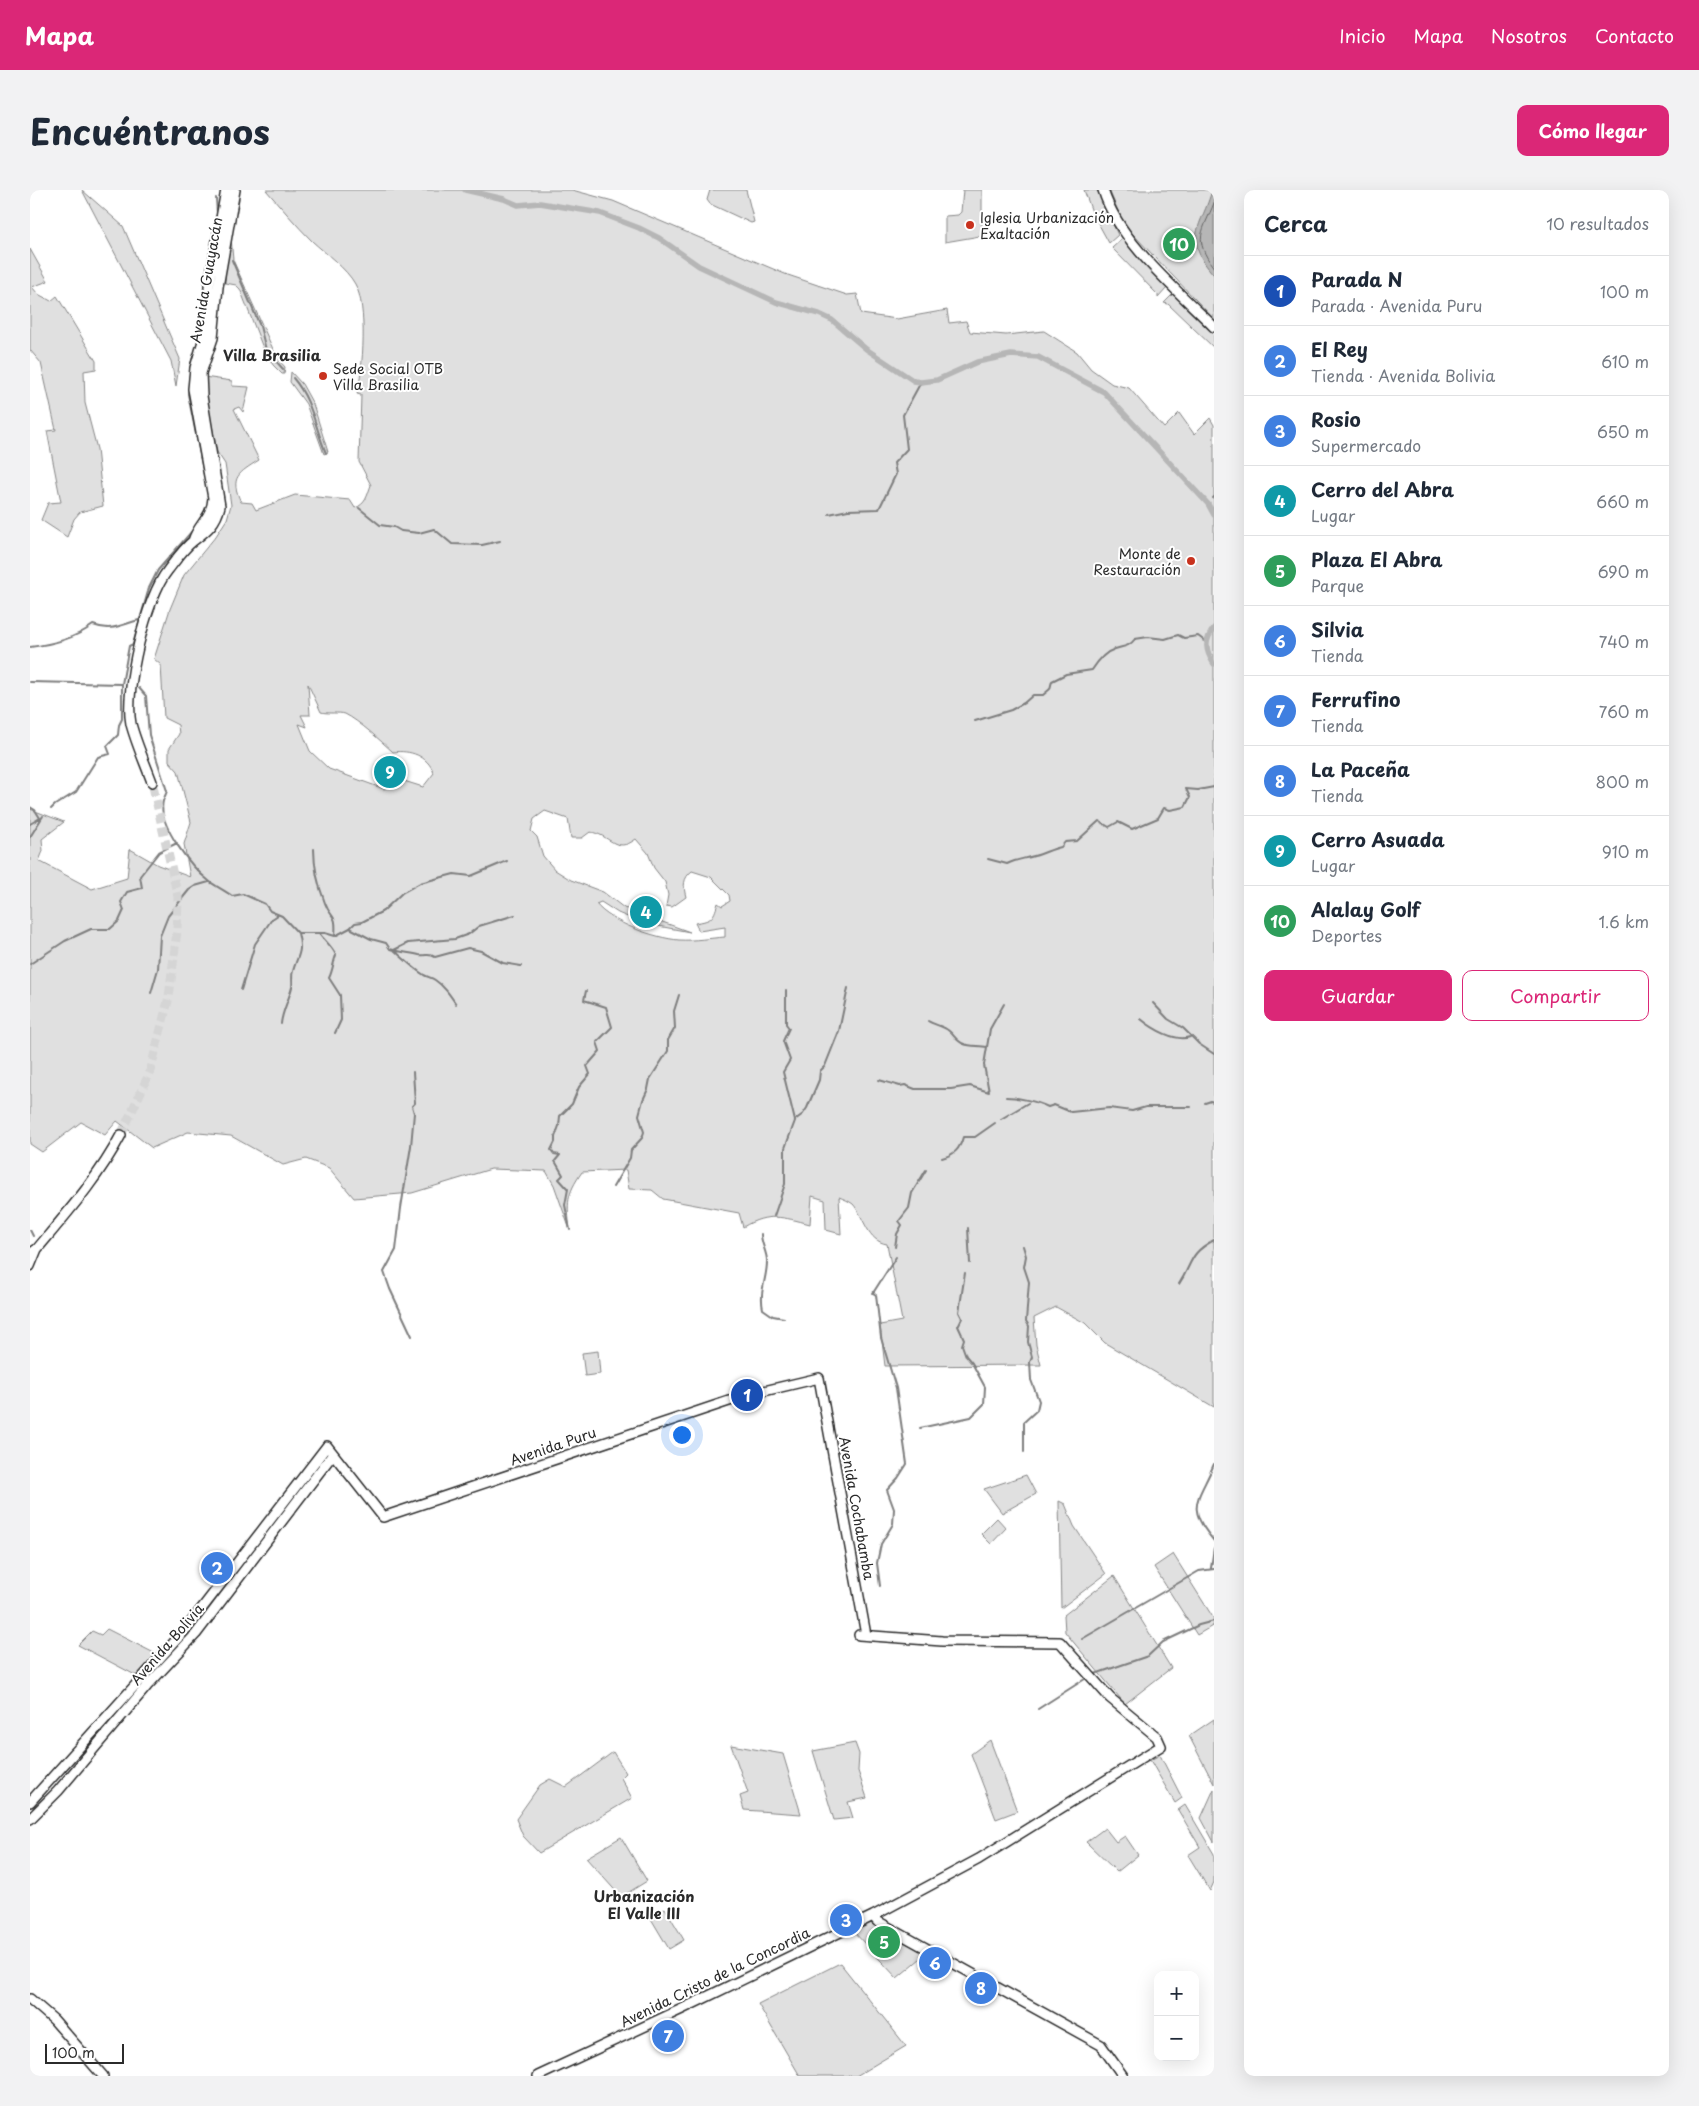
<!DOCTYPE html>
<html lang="es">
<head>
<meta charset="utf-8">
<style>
  :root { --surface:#fff; --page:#f2f2f3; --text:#1f2937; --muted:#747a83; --line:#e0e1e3; --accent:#db2777 }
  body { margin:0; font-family:"Playpen Sans",sans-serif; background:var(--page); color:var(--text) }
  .controls { position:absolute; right:15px; bottom:15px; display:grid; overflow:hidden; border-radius:10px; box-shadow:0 5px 20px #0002 }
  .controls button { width:45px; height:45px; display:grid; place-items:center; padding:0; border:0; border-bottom:1px solid var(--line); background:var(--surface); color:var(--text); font:25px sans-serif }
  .scale { position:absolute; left:15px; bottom:12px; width:79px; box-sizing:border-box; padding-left:5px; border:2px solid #2b2b2b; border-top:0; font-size:14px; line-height:18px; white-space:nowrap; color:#2b2b2b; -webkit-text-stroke:4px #fff; paint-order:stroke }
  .you { position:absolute; left:651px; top:1244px; width:18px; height:18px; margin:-12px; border:4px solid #fff; border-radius:50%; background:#1a73e8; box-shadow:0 0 0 8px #1a73e833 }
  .badge { display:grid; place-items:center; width:32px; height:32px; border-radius:50%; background:var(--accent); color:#fff; font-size:16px; font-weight:700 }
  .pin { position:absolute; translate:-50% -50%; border:2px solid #fff; box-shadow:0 1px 5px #0006 }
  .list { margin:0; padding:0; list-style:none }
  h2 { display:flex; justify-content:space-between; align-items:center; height:65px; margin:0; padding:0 20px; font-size:21px }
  h2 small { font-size:16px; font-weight:400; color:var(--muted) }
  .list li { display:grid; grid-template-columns:32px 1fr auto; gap:15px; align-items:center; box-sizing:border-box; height:70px; padding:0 20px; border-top:1px solid var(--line) }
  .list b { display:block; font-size:19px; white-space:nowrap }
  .list p { margin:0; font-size:16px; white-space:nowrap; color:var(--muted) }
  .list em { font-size:16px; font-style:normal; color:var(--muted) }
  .actions { display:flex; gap:10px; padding:15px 20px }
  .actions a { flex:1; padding:11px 0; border:1px solid var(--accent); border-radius:10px; text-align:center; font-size:18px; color:var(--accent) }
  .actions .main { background:var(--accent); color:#fff }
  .map { position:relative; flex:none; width:1184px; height:1886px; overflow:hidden; border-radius:10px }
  header { display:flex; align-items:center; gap:30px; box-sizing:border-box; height:70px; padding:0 25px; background:var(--accent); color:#fff }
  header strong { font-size:24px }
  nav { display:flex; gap:28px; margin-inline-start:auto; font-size:18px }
  .intro { display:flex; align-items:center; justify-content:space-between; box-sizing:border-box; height:120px; padding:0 30px }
  h1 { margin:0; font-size:35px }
  .button { padding:12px 22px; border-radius:10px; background:var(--accent); color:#fff; font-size:18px; font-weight:700 }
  main { display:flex; gap:30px; padding:0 30px }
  aside { flex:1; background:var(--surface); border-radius:10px; box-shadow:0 5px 20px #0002 }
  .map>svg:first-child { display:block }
</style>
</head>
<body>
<header>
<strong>Mapa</strong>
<nav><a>Inicio</a><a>Mapa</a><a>Nosotros</a><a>Contacto</a></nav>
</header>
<div class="intro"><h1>Encuéntranos</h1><a class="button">Cómo llegar</a></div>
<main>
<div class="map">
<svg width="1184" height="1886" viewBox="0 0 1184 1886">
  <rect width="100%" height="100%" fill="#fff"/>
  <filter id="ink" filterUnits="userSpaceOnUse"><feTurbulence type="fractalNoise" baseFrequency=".02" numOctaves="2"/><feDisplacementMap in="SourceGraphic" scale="10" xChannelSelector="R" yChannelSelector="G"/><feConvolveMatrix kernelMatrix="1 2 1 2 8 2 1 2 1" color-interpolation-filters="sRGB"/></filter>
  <g filter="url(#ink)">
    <path fill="#e0e0e0" stroke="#868686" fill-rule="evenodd" d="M 52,0 L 93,36 L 150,169 L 146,196 L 141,171 Z
      M 236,0 L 542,0 L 583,11 L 755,84 L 817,105 L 827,104 L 831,124 L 867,129 L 917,120 L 919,133 L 936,131 L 940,142 L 976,145 L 1014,141 L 1047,162 L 1061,179 L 1082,194 L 1099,198 L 1134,238 L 1149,223 L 1164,244 L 1180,228 L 1184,235 L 1184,1217 L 1075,1153 L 1055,1133 L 1026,1117 L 1004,1128 L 1006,1155 L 1011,1175 L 855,1176 L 850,1135 L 872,1131 L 857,1054 C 837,1051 835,1028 823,1014 C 819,1011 814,1009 809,1007 L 811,1044 L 796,1040 L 795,1010 L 782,1006 L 780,1034 C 753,1027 738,1022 713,1037 L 709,1023 L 633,1009 L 622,1000 L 599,999 L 596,980 L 552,982 C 536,1005 537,1013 540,1040 L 524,995 L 516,981 L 461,979 L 382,1003 L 324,1008 L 299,978 L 276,969 L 253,975 L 201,946 L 158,942 L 122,958 L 87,931 L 75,945 L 51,932 L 12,962 L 0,954 L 0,619 L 34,632 L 12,649 L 13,661 L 9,671 L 62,699 L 97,688 L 100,659 L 128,675 L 160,687 L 154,654 L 161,632 L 148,581 L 139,571 L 139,559 L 149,544 L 148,535 L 134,528 L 131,475 L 124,469 L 140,419 L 154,385 L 186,346 L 197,329 L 201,315 L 195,274 L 187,262 L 176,204 L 174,187 L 202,191 L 202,196 L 219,197 L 213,222 L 209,217 L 204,219 L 229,270 C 209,283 199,287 211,312 L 222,313 L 226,320 L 265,305 L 320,310 L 325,318 C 336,314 337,306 341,295 L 329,272 L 331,205 L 327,204 C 333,180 338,116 325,94 C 316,78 296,64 282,51 C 266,35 251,17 236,0 ZM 278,494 L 291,522 C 298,524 309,522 315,524 C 329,531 351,551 363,562 C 380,560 397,565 404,583 L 393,597 L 374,591 L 354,599 L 299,579 L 280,561 L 269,534 L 277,537 L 271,525 L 280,525 ZM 515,621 L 538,629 L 541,648 L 552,648 L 560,642 C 580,644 585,665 606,649 L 618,663 L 624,678 L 635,692 L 638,705 L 636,716 L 642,717 L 656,707 C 653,696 653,688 662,681 L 681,687 L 699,705 L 700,711 L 692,716 L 688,713 C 683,729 682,730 665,733 L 669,741 L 695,737 L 695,747 C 681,748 664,751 649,750 C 625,748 581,733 566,714 L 571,712 L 588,723 L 612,733 L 660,742 L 594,718 L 573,702 L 541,690 L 525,680 L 513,666 L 507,647 L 501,641 L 504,629 Z
      M 680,0 L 716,0 L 724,32 L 721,33 L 680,14 L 677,10 Z
      M 933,0 L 952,0 L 952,43 L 950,46 L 915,52 L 915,26 L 928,25 L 931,22 Z
      M 1054,0 L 1067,0 L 1088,45 L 1079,53 L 1062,22 Z
      M 1079,0 L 1184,0 L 1184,129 L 1102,43 L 1092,30 Z
      M 201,47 L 203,70 L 247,168 L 255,177 L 254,184 L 252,184 L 243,175 L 233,158 L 210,99 L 206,95 L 195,93 L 196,72 Z
      M 1093,48 L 1137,98 L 1128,108 L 1128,105 L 1082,58 Z
      M 0,59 L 18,91 L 2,97 L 8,104 L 21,111 L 27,106 L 66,171 L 66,179 L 54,181 L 55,213 L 67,259 L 73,316 L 50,322 L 44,329 L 37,347 L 11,330 L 18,313 L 31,312 L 17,241 L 26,240 L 11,173 L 0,160 Z
      M 1143,104 L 1184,145 L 1184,158 L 1138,114 L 1134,113 Z
      M 261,182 L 272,194 L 283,214 L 298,262 L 294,264 L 276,214 L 260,192 Z
      M 568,1161 L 570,1184 L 555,1186 L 552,1163 Z
      M 996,1285 L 1006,1304 L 972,1323 L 954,1299 Z
      M 1029,1311 L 1035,1314 L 1044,1336 L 1076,1384 L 1031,1418 Z
      M 967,1328 L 976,1338 L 961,1354 L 951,1344 Z
      M 1143,1364 L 1184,1429 L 1184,1435 L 1167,1445 L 1124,1377 Z
      M 1084,1386 L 1141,1478 L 1095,1514 L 1035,1442 L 1034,1425 Z
      M 77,1439 L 128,1465 L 107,1486 L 48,1455 L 62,1441 L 71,1445 Z
      M 1184,1529 L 1184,1594 L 1159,1546 Z
      M 960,1550 L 987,1621 L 966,1629 L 941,1564 Z
      M 825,1553 L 829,1564 L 828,1581 L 837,1608 L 818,1612 L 823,1628 L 804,1630 L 783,1561 Z
      M 701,1555 L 753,1564 L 771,1624 L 714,1620 L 710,1606 L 718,1603 Z
      M 583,1562 L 596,1583 L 591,1588 L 602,1608 L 509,1663 L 493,1646 L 486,1629 L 510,1595 L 520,1589 L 536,1597 Z
      M 1130,1565 L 1152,1608 L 1145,1613 L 1120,1570 Z
      M 1184,1599 L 1184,1652 L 1171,1628 Z
      M 1155,1615 L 1184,1664 L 1184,1692 L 1180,1701 L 1158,1665 L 1170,1657 L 1148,1620 Z
      M 1075,1638 L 1086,1652 L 1095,1646 L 1108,1665 L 1087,1682 L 1056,1652 Z
      M 591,1647 L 617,1691 L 591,1707 L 556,1668 Z
      M 635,1718 L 654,1750 L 639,1759 L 620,1727 Z
      M 838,1732 L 896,1764 L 867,1788 L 822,1740 Z
      M 810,1773 L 876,1856 L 826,1886 L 770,1886 L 728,1814 Z"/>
    <path fill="#b6b6b6" stroke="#7e7e7e" d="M 1182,0 L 1184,0 L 1184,85 C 1151,48 1172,37 1182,0 Z"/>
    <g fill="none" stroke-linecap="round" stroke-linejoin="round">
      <path stroke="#636363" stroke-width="1" d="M 1184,13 C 1173,42 1162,48 1184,78"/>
      <path stroke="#7e7e7e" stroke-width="2" d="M 182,55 L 187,24 L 186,8
        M 202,70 L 230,136 L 236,160 L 253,179
        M 174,134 L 174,124
        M 167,156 L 161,173 L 158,204 L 174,285
        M 263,188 C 282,210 285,237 296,263
        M 1183,308 L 1184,307
        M 329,318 L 350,335 L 364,337 L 371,341 L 389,343 L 404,339 L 422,354 L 452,355 L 470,351
        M 799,324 L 818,320 L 849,319 L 866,284 L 864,273 L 877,259 L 873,225 L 891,192
        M 0,457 C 23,454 44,449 63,435 C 82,442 90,435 109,430
        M 0,492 L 92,494
        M 109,498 L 116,506 L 119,545 L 137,601 C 136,604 134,608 133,611 C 127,634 161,677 179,691 C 185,696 194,700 202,706 L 213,704 L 235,714 L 240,721 L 252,726 L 268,743 L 295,743 L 305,746 L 320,738 L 325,733 L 332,732 L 353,721 L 372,703 L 390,693 L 424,684 L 441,686 L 477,671
        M 945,531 L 981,520 L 994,513 L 1003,505 L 1013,505 L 1020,499 L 1022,491 L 1036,484 L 1062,480 C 1067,472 1075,462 1085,459 C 1094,456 1099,457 1105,449 L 1118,447 L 1135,449 L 1148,445 L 1154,448 L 1168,446 L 1176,452
        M 0,617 L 5,620 L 10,628 L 0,634
        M 21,619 L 25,615 L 46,602 L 68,567 L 80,564 L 77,556 L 88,545 L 89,535 L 92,529 L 92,494 L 99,456 L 103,454 L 119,398 L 128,380 L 163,340
        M 0,647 L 13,626
        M 284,659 C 284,678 288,695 295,713 C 301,730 307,721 305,746
        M 958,669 L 977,674 C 987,669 994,669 1004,666 C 1013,664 1021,659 1031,657 L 1035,652 L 1047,651 L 1069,631 L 1079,637 L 1088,632 L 1102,639 L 1128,628 L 1134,618 L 1140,620 L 1155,617 L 1160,607 L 1156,599 L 1168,600 L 1184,597
        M 320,738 L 341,749 L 356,753 L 360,759 C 370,762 380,763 389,765 C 396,766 400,763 405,767 L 438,758 L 451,761 L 473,773 L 491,776
        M 289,743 C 295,751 302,756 306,765 C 303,773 303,780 299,788 L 310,805 L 311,830 L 305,843
        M 0,774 L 35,751 L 61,739 L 80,739 L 89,731 L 94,720 L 91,712 L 97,702 L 112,698 L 110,686 L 129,662 L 147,653
        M 211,800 L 225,754 L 242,729 L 248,725
        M 121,803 L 128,779 L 130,746 L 138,726 L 159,700 L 165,696 L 179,692
        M 1123,813 L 1138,829 L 1153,838 L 1169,854 L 1184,864
        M 426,814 C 420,805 414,796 405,790 C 402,788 398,787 394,785 C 383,778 374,769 364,760 L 378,753 L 425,749 L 439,744 L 449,736 L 485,725
        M 1111,829 C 1123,839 1145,852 1160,847
        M 251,834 C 252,821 259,810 262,797 C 263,792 261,786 263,781 C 268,764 273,763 268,743
        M 957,857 L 960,839 L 974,814
        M 849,890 L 870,896 L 875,895 L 885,899 L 921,899 L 940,896 L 959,902 L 954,875 L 957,857 C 950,855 941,857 934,854 C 926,851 925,846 919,841 C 914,836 904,835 898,831
        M 976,907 C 988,907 1008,912 1018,917 L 1024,915 L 1041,922 L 1079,918 L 1102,921 L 1116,917 L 1161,917
        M 1175,913 L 1181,911 L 1184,913
        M 971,929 L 998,913
        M 765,930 L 773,924 L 777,918 L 789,890 L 790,881 L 795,876 L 809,841 L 818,798
        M 912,968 C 924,965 930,959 933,947 L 945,947 L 965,933
        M 583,997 L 600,968 L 601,960 L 612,948 L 614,942 L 609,925 L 613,910 L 618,899 L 620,889 L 638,861 L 638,850 L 645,838 L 644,821 L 649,805
        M 744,1026 L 755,994 L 755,958 L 765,931 L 753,882 L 760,870 L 753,851 L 759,838 L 756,834 L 756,800
        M 938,1038 L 940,1073
        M 0,1040 L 3,1046
        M 540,1040 L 535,1015 L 538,999 L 529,989 L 533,985 L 525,971 L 530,965 L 524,964 L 521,960 L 525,952 L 525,947 L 529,936 L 530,926 L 542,914 L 549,897 L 560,884 L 557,876 L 570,861 L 567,852 L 582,837 L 576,817 L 554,810 L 556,801
        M 731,1044 C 731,1054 737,1062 737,1071 C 737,1090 729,1100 733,1119 L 743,1126 L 754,1128
        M 993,1056 L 996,1066 L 994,1077 L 999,1092 L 996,1131 L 999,1136 L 998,1152 L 1002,1167 L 1000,1172 L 1001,1190 L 1009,1211 L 1007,1220 L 994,1232 L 994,1262
        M 865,1057 L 867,1044 L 872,1035 L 869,1031 L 879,1018 L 882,1003 L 896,980
        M 1149,1094 C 1163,1073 1158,1064 1184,1050
        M 382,1146 L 360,1099 L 354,1082 L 366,1060 L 371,1018 L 381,956 L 384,923 L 382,916 L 385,913 L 383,882
        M 890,1238 L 941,1227 L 954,1214 L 955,1197 L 942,1173 L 936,1166 L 932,1155 L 934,1149 L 928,1136 L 932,1128 L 929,1122 L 935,1083
        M 1184,1274 C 1169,1310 1154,1316 1184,1351
        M 1181,1378 L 1184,1358
        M 850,1396 L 847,1373 L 851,1354 L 863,1334 L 864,1319 L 857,1300 L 868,1288 L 877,1274 L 866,1198 L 851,1148 L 846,1105 L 843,1103 L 866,1067
        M 1052,1449 L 1169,1381 L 1184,1379
        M 1062,1485 L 1118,1466 L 1133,1452 L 1169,1435 L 1184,1431
        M 1008,1519 L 1058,1487"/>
      <path stroke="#b6b6b6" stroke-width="5.5" d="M 435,0 L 474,9 L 488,15 L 510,13 L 570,23 L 609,38 L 629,48 L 669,76 L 746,112 L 789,124 L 802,130 L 836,159 L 884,191 L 891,192 L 907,190 L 947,172 L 981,165 L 1008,167 L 1074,202 L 1178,314 L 1184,325
        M 1184,438 C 1174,451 1175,460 1184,474"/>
      <path stroke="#d5d5d5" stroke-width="9" stroke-dasharray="9 4.5" stroke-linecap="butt" d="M 91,945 L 120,882 L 139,807 L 147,741 L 148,707 L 122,592"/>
      <defs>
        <path id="secondary" d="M 0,1612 L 156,1439 L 297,1256 L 353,1327 L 717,1205 L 789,1188 L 836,1445
          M 0,1629 L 28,1601 L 117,1496 L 166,1444 L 303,1264
          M 843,1726 L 847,1731 L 1071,1855 L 1093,1886
          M 0,1809 L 24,1830 L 73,1886
          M 508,1886 L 652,1819 L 843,1726 L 949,1669 L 1131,1556 L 1127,1547 L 1080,1508 L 1030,1452 L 912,1451 L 829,1445"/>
        <path id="primary" d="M 1073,0 C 1089,52 1146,99 1184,137
          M 163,351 C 168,334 182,328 183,308 L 163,199 L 165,178 L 178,134 L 179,96 L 196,0
          M 122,592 C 115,573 106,553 101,534 C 94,500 116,407 138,380 C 145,371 154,358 163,351 C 176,341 186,334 190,316 L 172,206 L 171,183 L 183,148 L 188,97 L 205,0
          M 0,1064 L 7,1059 C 38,1022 69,987 91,945
          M 0,1076 L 7,1059"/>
      </defs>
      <use href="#secondary" stroke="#2b2b2b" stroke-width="12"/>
      <use href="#primary" stroke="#2b2b2b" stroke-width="12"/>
      <use href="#secondary" stroke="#fff" stroke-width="9"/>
      <use href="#primary" stroke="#fff" stroke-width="9"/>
    </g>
  </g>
  <g fill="#c8321e" stroke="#fff" stroke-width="2">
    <circle cx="940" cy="35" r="5"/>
    <circle cx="293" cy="186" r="5"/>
    <circle cx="1161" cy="371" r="5"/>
  </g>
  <g text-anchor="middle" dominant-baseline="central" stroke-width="4" stroke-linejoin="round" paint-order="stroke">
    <g font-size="14" fill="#2b2b2b" stroke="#fff" text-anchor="start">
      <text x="950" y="27">Iglesia Urbanización<tspan x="950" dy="16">Exaltación</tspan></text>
      <text x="303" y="178">Sede Social OTB<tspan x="303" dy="16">Villa Brasilia</tspan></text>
      <text x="1151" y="363" text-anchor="end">Monte de<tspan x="1151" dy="16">Restauración</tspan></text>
    </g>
    <g font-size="14" fill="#2b2b2b" stroke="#fff">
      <text transform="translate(176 90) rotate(-80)">Avenida Guayacán</text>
      <text transform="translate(523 1256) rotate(-19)">Avenida Puru</text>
      <text transform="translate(827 1318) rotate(80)">Avenida Cochabamba</text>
      <text transform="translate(137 1454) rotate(-49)">Avenida Bolivia</text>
      <text transform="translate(685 1787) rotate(-26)">Avenida Cristo de la Concordia</text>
    </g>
    <g font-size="15" font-weight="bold" fill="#2b2b2b" stroke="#fff">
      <text x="242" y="164">Villa Brasilia</text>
      <text x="614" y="1705">Urbanización<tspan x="614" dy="17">El Valle III</tspan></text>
    </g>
  </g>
</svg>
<div class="controls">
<button>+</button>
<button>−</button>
</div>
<div class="scale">100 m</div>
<div class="you"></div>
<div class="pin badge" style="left:717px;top:1205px;background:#1a4fb4">1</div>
<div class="pin badge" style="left:187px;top:1378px;background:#3f7fe0">2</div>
<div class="pin badge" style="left:816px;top:1730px;background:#3f7fe0">3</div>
<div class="pin badge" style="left:616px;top:722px;background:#0f9aa8">4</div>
<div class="pin badge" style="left:854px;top:1752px;background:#2e9e5b">5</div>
<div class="pin badge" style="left:905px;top:1773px;background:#3f7fe0">6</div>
<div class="pin badge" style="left:638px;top:1846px;background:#3f7fe0">7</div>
<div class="pin badge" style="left:951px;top:1798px;background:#3f7fe0">8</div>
<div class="pin badge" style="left:360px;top:582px;background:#0f9aa8">9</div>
<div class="pin badge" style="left:1149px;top:54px;background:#2e9e5b">10</div>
</div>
<aside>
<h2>Cerca<small>10 resultados</small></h2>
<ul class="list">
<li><span class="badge" style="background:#1a4fb4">1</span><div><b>Parada N</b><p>Parada · Avenida Puru</p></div><em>100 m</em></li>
<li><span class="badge" style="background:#3f7fe0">2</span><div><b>El Rey</b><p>Tienda · Avenida Bolivia</p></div><em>610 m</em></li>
<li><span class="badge" style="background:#3f7fe0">3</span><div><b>Rosio</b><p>Supermercado</p></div><em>650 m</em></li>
<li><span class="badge" style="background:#0f9aa8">4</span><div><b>Cerro del Abra</b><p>Lugar</p></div><em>660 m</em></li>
<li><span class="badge" style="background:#2e9e5b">5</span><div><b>Plaza El Abra</b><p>Parque</p></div><em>690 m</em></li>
<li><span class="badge" style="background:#3f7fe0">6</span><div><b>Silvia</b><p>Tienda</p></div><em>740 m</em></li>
<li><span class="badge" style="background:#3f7fe0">7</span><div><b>Ferrufino</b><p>Tienda</p></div><em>760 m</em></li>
<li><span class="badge" style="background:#3f7fe0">8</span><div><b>La Paceña</b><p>Tienda</p></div><em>800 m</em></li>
<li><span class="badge" style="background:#0f9aa8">9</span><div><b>Cerro Asuada</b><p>Lugar</p></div><em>910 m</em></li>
<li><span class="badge" style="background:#2e9e5b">10</span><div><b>Alalay Golf</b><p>Deportes</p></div><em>1.6 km</em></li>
</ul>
<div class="actions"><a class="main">Guardar</a><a>Compartir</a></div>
</aside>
</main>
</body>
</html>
